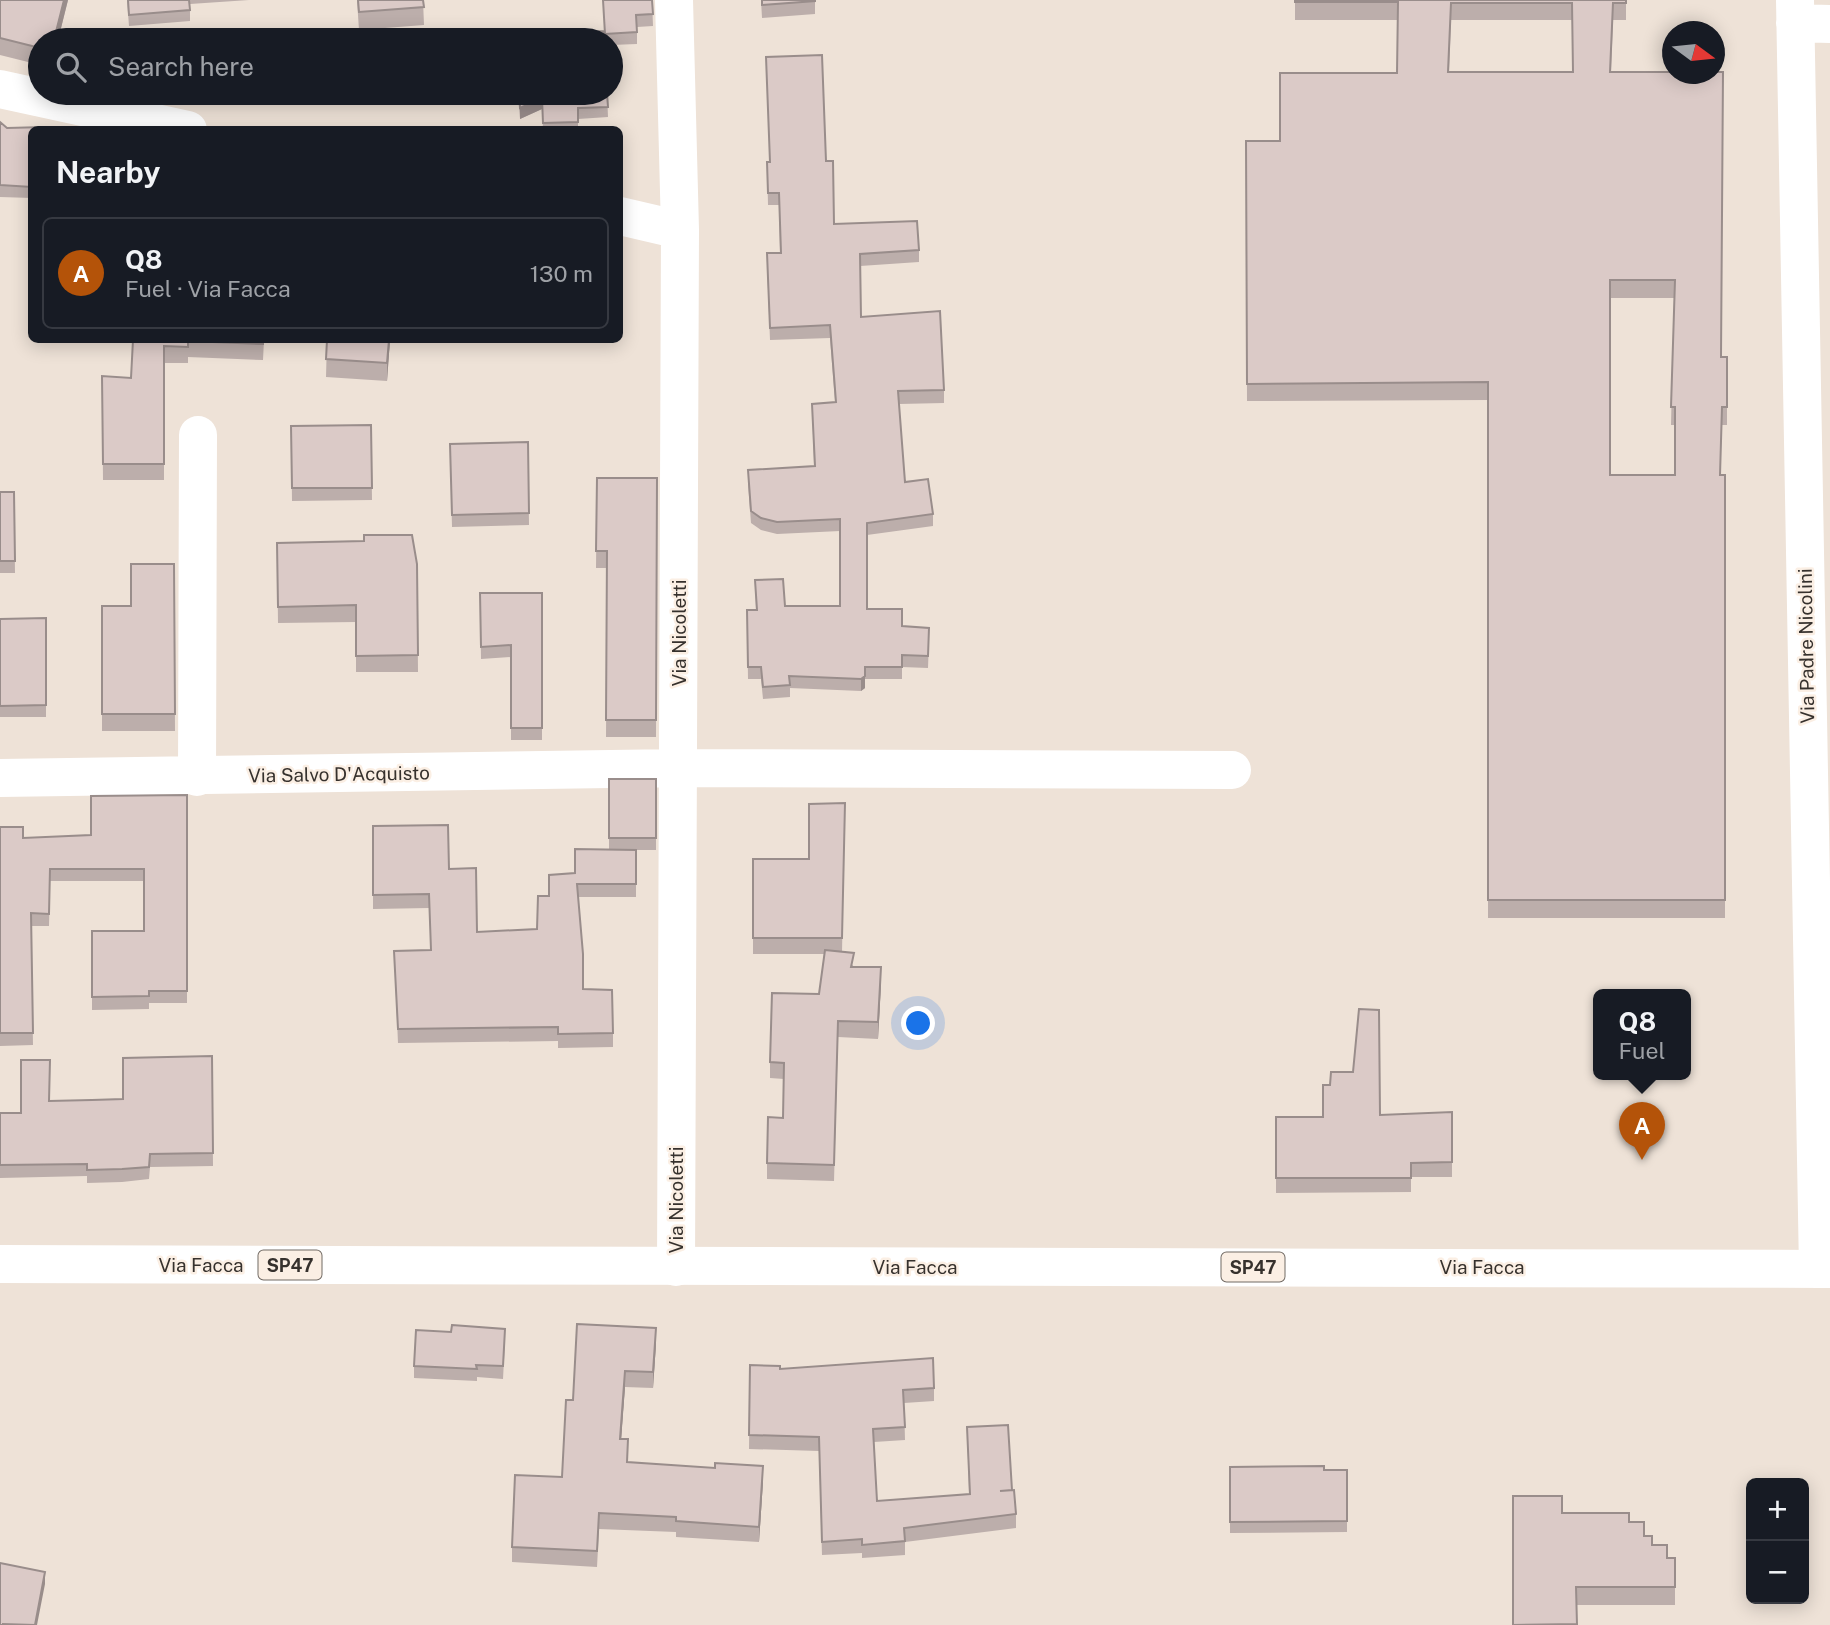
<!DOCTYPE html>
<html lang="en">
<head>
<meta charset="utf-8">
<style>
  :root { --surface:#171b24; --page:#20242c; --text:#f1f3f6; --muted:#9ea1a6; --line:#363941; --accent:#b45309 }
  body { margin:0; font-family:"Public Sans",sans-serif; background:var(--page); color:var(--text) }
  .controls { position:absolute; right:21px; bottom:21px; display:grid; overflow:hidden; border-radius:10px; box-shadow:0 4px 18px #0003 }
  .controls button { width:63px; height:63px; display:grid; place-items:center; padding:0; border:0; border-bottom:2px solid var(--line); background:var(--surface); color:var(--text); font:35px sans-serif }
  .compass { position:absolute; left:1662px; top:21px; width:63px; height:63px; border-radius:50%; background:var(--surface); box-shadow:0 4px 18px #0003; rotate:105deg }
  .you { position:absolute; left:919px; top:1024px; width:24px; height:24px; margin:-18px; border:5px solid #fff; border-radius:50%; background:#1a73e8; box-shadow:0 0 0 10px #1a73e833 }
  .badge { display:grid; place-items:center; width:46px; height:46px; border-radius:50%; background:var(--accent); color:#fff; font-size:23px; font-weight:700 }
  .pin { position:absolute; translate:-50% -58px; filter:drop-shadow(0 2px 4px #0008) }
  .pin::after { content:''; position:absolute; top:37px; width:24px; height:21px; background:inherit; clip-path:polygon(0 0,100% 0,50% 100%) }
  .popup { position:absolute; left:1593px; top:989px; width:98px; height:91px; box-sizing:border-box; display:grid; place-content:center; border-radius:10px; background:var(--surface); filter:drop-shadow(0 2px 5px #0005); font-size:23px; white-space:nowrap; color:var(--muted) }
  .popup b { font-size:26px; color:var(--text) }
  .popup::after { content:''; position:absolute; left:50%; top:100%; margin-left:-14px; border:14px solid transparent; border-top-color:var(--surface) }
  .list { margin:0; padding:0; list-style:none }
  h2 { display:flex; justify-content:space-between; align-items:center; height:91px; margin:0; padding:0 28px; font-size:30px }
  h2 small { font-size:23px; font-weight:400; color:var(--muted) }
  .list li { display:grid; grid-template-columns:46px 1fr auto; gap:21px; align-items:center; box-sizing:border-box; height:112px; margin:0 14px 14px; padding:0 14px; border:2px solid var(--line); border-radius:10px }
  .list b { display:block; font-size:26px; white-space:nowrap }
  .list p { margin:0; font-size:23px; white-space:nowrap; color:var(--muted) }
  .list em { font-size:23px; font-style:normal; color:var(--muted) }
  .icon { flex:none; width:38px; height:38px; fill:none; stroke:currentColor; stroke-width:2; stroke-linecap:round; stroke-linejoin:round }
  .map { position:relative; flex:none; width:1830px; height:1625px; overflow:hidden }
  .search { position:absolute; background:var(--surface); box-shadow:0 4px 18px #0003; left:28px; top:28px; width:595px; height:77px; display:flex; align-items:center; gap:18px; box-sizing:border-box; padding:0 24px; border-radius:38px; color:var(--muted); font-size:26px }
  .panel { position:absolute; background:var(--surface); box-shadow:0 4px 18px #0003; left:28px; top:126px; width:595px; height:217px; border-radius:10px }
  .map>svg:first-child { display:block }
</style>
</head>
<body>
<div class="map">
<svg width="1830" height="1625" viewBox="0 0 1830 1625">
  <rect width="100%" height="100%" fill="#eee2d7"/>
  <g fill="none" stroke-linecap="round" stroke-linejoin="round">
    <path stroke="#fff" stroke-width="38" d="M 674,0 L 680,230 L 676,1267
      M 1795,0 L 1818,1269
      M 1795,23 L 1830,24
      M 0,89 L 188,130
      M 620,216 L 680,230
      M 197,777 L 198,435
      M 0,778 L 679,768 L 1232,770"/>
    <path stroke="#fff" stroke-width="38" d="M 0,1264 L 1830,1269"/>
  </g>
  <path fill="#bcaeab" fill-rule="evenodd" d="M 0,0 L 68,0 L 58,40 L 40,40 L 40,65 L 0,55 Z
    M 127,0 L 249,0 L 190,4 L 190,21 L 129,26 Z
    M 357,0 L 423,0 L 424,25 L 359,30 Z
    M 603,0 L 652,0 L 653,26 L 637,27 L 637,44 L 611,45 L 611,40 L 605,40 Z
    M 761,0 L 815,0 L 815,14 L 762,18 Z
    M 1295,0 L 1626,0 L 1626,20 L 1613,20 L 1611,72 L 1727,374 L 1727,425 L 1722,425 L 1720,475 L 1725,475 L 1725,918 L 1488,918 L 1488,400 L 1247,401 L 1246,141 L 1280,141 L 1397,73 L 1398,20 L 1295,20 ZM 1451,20 L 1572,20 L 1573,72 L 1449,72 ZM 1610,298 L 1674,298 L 1671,425 L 1675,425 L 1675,475 L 1610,475 Z
    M 518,93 L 607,93 L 608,117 L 578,119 L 578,130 L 543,130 L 542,109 L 520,119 Z
    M 0,122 L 7,128 L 32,130 L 32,198 L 0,197 Z
    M 826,161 L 834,224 L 919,250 L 919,262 L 860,266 L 861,317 L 944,390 L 944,403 L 899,404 L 905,482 L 933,514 L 933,526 L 867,535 L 867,609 L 929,640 L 928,668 L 902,667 L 902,679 L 865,679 L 865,688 L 861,691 L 790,688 L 790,697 L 763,699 L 761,679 L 748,679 L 747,610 L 756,610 L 755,580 L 785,606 L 840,606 L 840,531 L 777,534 L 761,530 L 751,523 L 748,483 L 748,470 L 814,466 L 812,404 L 835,402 L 830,338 L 770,340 L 767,266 L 767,253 L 780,253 L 779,205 L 768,205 L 767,162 Z
    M 133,340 L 264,340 L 263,360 L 188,357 L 188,363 L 164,363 L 164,480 L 103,480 L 102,376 L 131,378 Z
    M 327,340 L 390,340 L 387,381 L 326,377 Z
    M 371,425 L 372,500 L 292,501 L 291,426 Z
    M 528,442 L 529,525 L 452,527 L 450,444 Z
    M 597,478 L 657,478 L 656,737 L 606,737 L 607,568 L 596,568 Z
    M 0,492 L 14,492 L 15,573 L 0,573 Z
    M 277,543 L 417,564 L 418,672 L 356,672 L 356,622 L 278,623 Z
    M 174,564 L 175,731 L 102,731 L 102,606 L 131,606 Z
    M 480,593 L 542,593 L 542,740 L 511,740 L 511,657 L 481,659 Z
    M 46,618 L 46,717 L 0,717 L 0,619 Z
    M 609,779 L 656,779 L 656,850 L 636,850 L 636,897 L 578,897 L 583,989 L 613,1033 L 613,1047 L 558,1048 L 558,1041 L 398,1043 L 394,951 L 431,950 L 429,908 L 373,909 L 373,826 L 449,869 L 477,932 L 537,929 L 549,896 L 575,873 L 609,849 Z
    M 187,795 L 187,1003 L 149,1003 L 149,1009 L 92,1010 L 92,931 L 144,931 L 144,881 L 50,881 L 49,926 L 31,926 L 33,1045 L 0,1046 L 0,827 L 23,838 L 91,835 Z
    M 845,803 L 842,952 L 854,967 L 881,983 L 878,1039 L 838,1037 L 834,1181 L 767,1179 L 767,1163 L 783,1118 L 784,1079 L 770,1078 L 770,1062 L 819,994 L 824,954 L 753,954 L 753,859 L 809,859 Z
    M 212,1056 L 213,1166 L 150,1167 L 149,1179 L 122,1182 L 87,1183 L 87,1176 L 0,1178 L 0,1113 L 21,1113 L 49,1101 L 123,1099 Z
    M 1452,1112 L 1452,1177 L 1411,1177 L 1411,1192 L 1276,1193 L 1276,1117 L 1323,1117 Z
    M 505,1341 L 503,1379 L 477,1377 L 477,1381 L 414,1378 L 414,1366 Z
    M 656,1344 L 653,1388 L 625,1387 L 621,1439 L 628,1462 L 763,1481 L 759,1542 L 676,1537 L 676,1532 L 599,1529 L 597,1567 L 512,1562 L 512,1547 L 562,1477 L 573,1400 Z
    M 750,1365 L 934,1388 L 934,1401 L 904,1403 L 905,1440 L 874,1442 L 877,1501 L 969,1494 L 967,1427 L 1012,1491 L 1016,1514 L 1016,1528 L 905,1542 L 905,1555 L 862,1558 L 862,1553 L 822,1555 L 819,1451 L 749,1449 Z
    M 1230,1467 L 1347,1470 L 1347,1532 L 1230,1533 Z
    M 1562,1513 L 1629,1522 L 1652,1545 L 1667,1558 L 1675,1558 L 1675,1605 L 1576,1605 L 1577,1625 L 1513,1625 Z"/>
  <path fill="#998d8b" d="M 64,0 L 68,0 L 58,40 L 54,40 Z
    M 542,98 L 542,109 L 520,119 L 520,108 Z
    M 389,340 L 390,340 L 387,381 L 387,363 Z
    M 865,676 L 865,688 L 861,691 L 861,679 Z
    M 881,967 L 881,983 L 878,1039 L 878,1022 Z
    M 656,1328 L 656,1344 L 653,1388 L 653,1372 Z
    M 625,1371 L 625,1387 L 620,1455 L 620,1439 Z
    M 763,1466 L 763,1481 L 759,1542 L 759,1527 Z
    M 45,1572 L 45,1584 L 37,1625 L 35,1625 Z"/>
  <path fill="#dbcac7" stroke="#998d8b" stroke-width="2" fill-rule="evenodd" d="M 0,0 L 64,0 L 54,40 L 40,40 L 40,48 L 0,38 Z
    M 128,0 L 189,0 L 190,10 L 129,15 Z
    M 358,0 L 423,0 L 424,7 L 359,12 Z
    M 603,0 L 652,0 L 653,14 L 636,15 L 637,32 L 605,34 Z
    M 762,0 L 815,0 L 815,1 L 762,5 Z
    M 1295,0 L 1626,0 L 1626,3 L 1613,3 L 1610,72 L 1672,72 L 1672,74 L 1714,74 L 1714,72 L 1723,72 L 1721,357 L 1727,357 L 1727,407 L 1722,407 L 1720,475 L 1725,475 L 1725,900 L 1488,900 L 1488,382 L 1247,384 L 1246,141 L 1280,141 L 1280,73 L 1397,73 L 1398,2 L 1295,2 ZM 1451,3 L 1572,3 L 1573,72 L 1448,72 ZM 1610,280 L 1675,280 L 1671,407 L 1675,407 L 1675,475 L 1610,475 Z
    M 603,31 L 604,40 L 515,40 L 515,36 Z
    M 822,55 L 826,161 L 833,161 L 834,224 L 917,221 L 919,250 L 860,254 L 861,317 L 940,311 L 944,390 L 898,391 L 905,482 L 928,479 L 933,514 L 867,523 L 867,609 L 902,609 L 902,626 L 929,628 L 928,656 L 902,655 L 902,667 L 865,667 L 865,676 L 861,679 L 789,676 L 790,685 L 763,687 L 761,667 L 748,667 L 747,610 L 757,610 L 755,580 L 783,579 L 785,606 L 840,606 L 840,519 L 777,522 L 761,518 L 751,511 L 748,470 L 815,466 L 812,404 L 836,402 L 830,325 L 770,328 L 767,253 L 781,253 L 779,193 L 768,193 L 767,162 L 770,162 L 766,57 Z
    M 519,93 L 607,93 L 608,107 L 578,108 L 578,122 L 543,123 L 542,98 L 520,108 Z
    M 0,122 L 7,128 L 44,127 L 44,130 L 32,130 L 32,187 L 0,185 Z
    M 133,340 L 263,340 L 263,344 L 188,341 L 188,347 L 164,346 L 164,464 L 103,464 L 102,376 L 131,378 Z
    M 327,340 L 389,340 L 387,363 L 326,359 Z
    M 371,425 L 372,488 L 292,488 L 291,426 Z
    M 528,442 L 529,513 L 452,515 L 450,444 Z
    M 597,478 L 657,478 L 656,720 L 606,720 L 607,551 L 596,551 Z
    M 0,492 L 14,492 L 15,561 L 0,561 Z
    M 364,535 L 412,535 L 417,564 L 418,655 L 356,656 L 356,605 L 278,607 L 277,543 L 364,541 Z
    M 131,564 L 174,564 L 175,714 L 102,714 L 102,606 L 131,606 Z
    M 480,593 L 542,593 L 542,728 L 511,728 L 511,645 L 481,647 Z
    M 46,618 L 46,705 L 0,706 L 0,619 Z
    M 609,779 L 656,779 L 656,838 L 609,838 Z
    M 187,795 L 187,991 L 149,991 L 149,996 L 92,997 L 92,931 L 144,931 L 144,869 L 50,869 L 49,914 L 31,913 L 33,1033 L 0,1033 L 0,827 L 23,827 L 23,838 L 91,835 L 91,796 Z
    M 845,803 L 842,938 L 753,938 L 753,859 L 809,859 L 809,804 Z
    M 448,825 L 449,869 L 476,868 L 477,932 L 537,929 L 538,896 L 549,896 L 549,875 L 575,873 L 575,849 L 636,850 L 636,884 L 577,884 L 583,954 L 583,989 L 612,990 L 613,1033 L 558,1034 L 558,1027 L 398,1029 L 394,951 L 431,950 L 429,894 L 373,895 L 373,826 Z
    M 825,950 L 854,953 L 851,967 L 881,967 L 878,1022 L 838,1021 L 834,1165 L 767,1163 L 768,1117 L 783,1118 L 784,1063 L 770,1062 L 772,993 L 819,994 Z
    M 1359,1009 L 1379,1010 L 1380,1115 L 1452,1112 L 1452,1162 L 1411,1163 L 1411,1178 L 1276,1178 L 1276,1117 L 1323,1117 L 1323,1085 L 1330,1085 L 1331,1072 L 1353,1072 Z
    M 212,1056 L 213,1153 L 150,1154 L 149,1167 L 122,1169 L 87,1170 L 87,1164 L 0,1165 L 0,1113 L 21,1113 L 21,1060 L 50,1060 L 49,1101 L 92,1100 L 123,1099 L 123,1058 Z
    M 577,1324 L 656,1328 L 653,1372 L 625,1371 L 620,1439 L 628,1439 L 627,1462 L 715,1468 L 715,1463 L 763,1466 L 759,1527 L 676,1521 L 676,1517 L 599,1513 L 597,1551 L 512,1547 L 515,1475 L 562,1477 L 566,1400 L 573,1400 Z
    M 452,1325 L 505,1329 L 503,1366 L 476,1365 L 477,1369 L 414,1366 L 416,1330 L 451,1332 Z
    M 933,1358 L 934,1388 L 903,1390 L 905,1427 L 873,1429 L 877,1501 L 970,1494 L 967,1427 L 1008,1425 L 1012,1490 L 1000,1491 L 1014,1490 L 1016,1514 L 904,1528 L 905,1541 L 862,1545 L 862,1539 L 822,1542 L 819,1437 L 749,1435 L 750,1365 L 780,1366 L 780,1369 Z
    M 1324,1466 L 1324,1470 L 1347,1470 L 1347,1521 L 1230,1522 L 1230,1467 Z
    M 1513,1496 L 1562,1496 L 1562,1513 L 1629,1513 L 1629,1522 L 1644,1522 L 1644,1536 L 1652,1536 L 1652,1545 L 1667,1545 L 1667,1558 L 1675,1558 L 1675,1587 L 1576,1587 L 1577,1624 L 1513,1625 Z
    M 0,1563 L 45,1572 L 35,1625 L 3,1624 L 3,1625 L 0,1625 Z"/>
  <g text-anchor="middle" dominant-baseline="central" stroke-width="5" stroke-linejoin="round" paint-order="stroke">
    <g fill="#fbefe4" stroke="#716a64" stroke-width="2">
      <rect x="258.5" y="1250.5" width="63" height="29" rx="5"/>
      <rect x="1221.5" y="1252.5" width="63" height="29" rx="5"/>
    </g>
    <g font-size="18" font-weight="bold" fill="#36312d">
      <text x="290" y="1265">SP47</text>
      <text x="1253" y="1267">SP47</text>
    </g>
    <g font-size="19" fill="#36312d" stroke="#fbefe4">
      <text transform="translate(679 633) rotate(-90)">Via Nicoletti</text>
      <text transform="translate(1806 646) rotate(-91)">Via Padre Nicolini</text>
      <text transform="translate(339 774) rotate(-1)">Via Salvo D'Acquisto</text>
      <text transform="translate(676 1200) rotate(-90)">Via Nicoletti</text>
      <text x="201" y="1265">Via Facca</text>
      <text x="915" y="1267">Via Facca</text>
      <text x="1482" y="1267">Via Facca</text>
    </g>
  </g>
</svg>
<div class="controls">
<button>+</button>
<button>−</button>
</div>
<svg class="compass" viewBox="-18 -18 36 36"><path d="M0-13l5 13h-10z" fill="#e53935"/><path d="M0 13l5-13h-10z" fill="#9ea1a6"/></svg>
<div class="you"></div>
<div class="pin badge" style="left:1642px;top:1160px">A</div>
<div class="popup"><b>Q8</b>Fuel</div>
<div class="search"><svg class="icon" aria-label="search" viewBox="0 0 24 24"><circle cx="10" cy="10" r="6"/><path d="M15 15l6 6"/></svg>Search here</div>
<section class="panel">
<h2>Nearby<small></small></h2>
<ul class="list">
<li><span class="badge">A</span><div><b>Q8</b><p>Fuel · Via Facca</p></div><em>130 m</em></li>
</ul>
</section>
</div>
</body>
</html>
